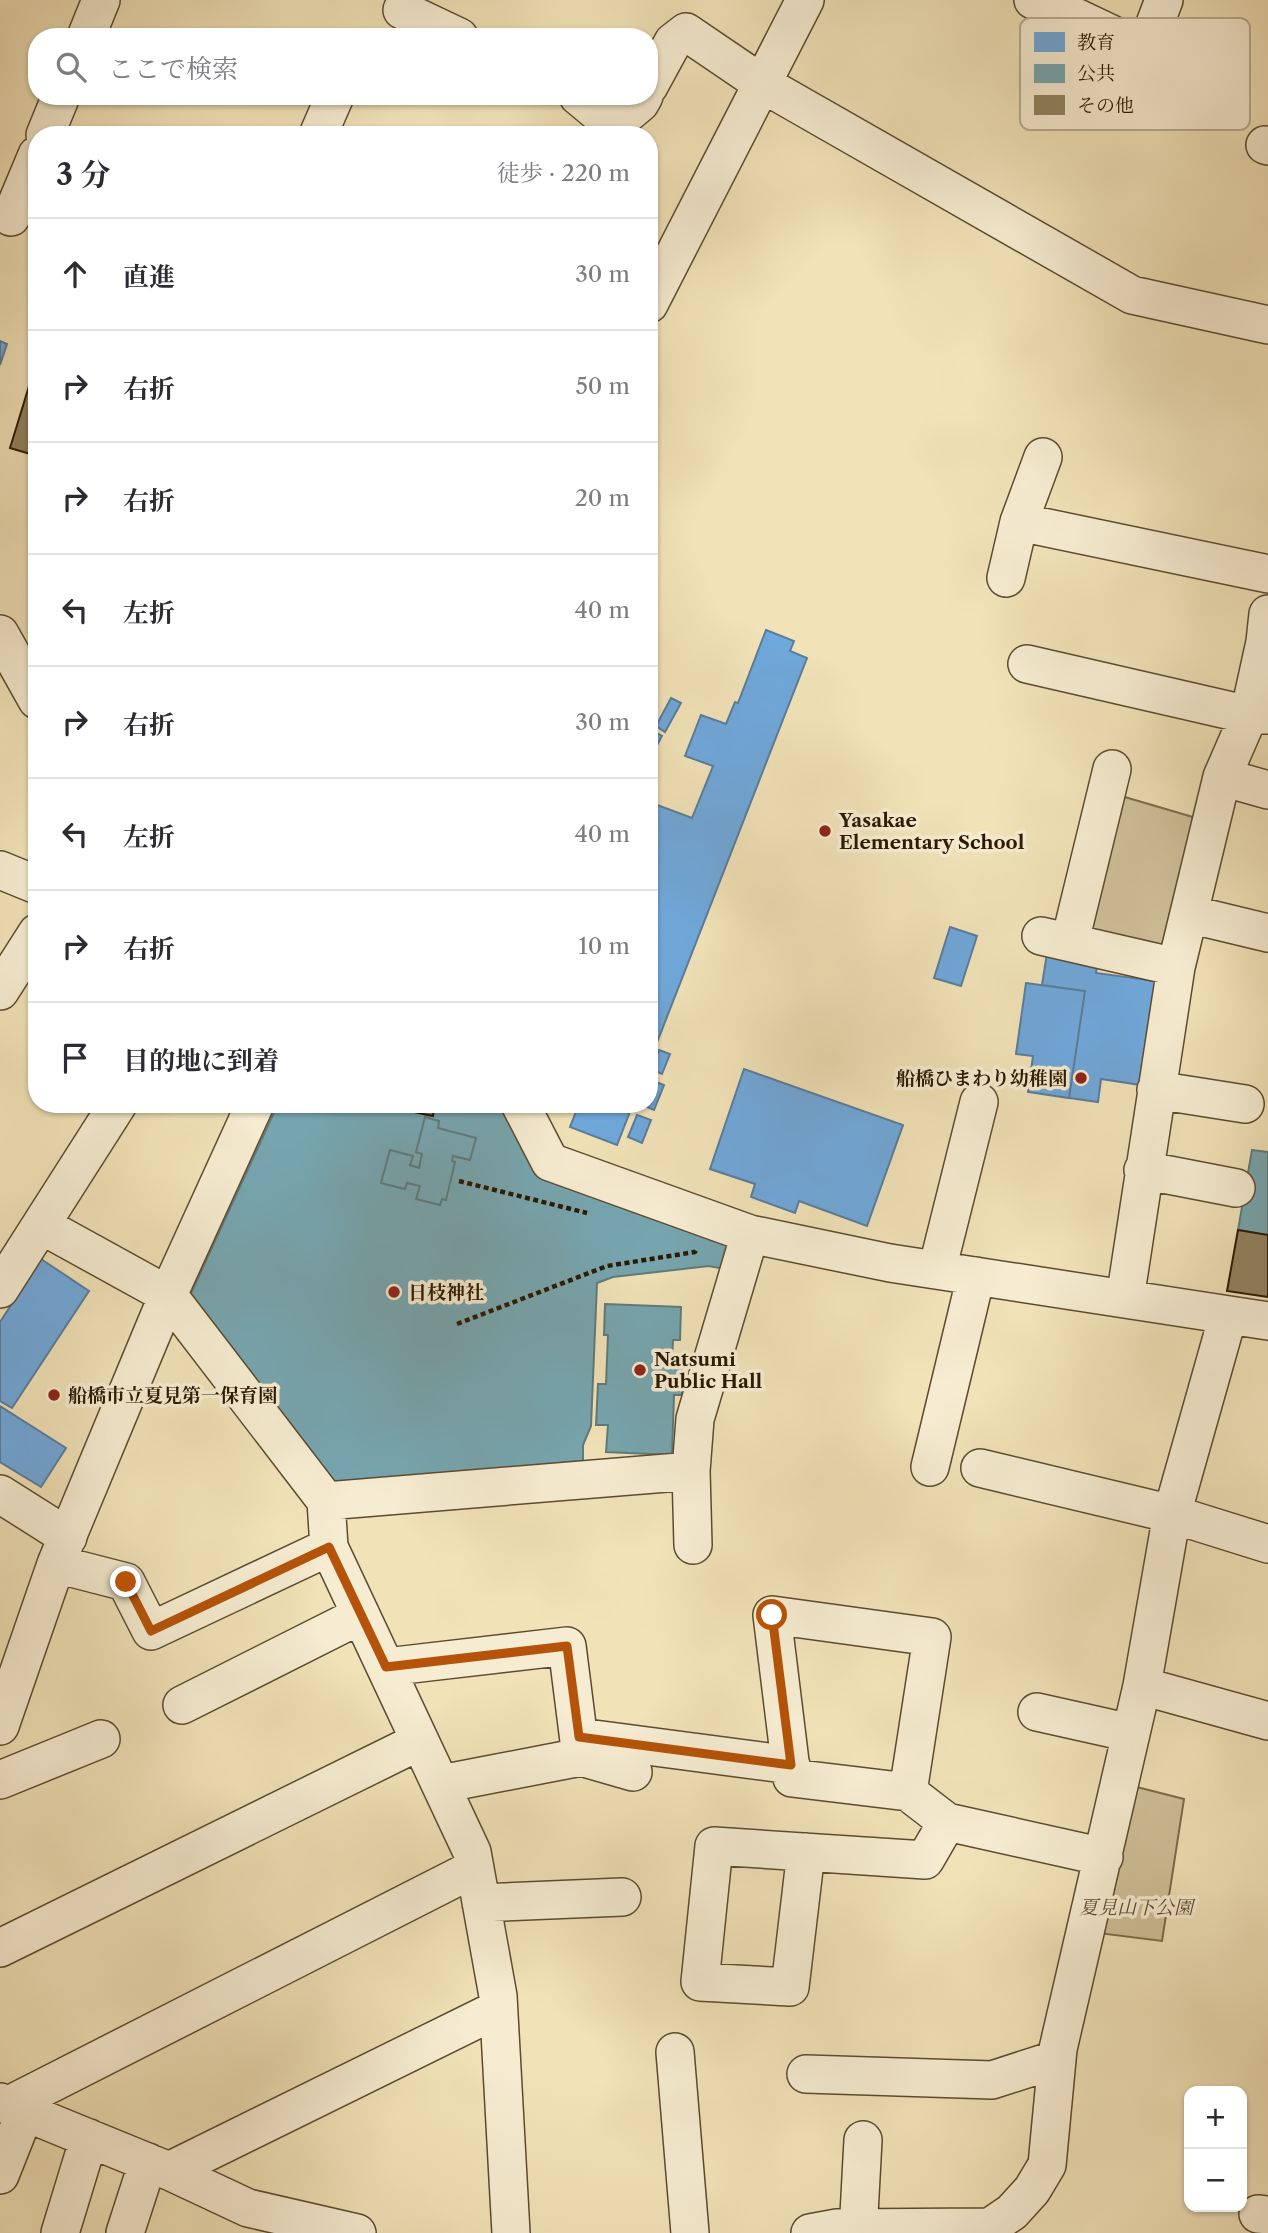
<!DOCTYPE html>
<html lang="ja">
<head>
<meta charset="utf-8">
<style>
  :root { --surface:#fff; --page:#f7f7f7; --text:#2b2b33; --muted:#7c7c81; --line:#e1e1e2 }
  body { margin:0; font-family:"Libre Caslon Text","Noto Serif JP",serif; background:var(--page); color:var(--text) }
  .controls { position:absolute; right:21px; bottom:21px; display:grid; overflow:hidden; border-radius:14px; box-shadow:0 2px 5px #0004 }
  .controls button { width:63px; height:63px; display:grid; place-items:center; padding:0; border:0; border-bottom:2px solid var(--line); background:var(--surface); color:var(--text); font:35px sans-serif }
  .stop { position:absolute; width:21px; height:21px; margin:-16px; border:5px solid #b45309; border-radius:50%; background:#fff }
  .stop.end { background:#b45309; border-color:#fff; box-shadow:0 2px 7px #0008 }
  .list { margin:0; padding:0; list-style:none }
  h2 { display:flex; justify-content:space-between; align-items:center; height:91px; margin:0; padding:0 28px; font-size:30px }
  h2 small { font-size:23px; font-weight:400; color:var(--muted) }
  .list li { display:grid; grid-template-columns:46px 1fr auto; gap:21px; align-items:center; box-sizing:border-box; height:112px; padding:0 28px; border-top:2px solid var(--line) }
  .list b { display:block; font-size:26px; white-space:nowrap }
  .list em { font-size:23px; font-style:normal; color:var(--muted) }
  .icon { flex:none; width:38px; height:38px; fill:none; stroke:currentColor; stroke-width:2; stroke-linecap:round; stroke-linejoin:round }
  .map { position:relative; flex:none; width:1268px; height:2233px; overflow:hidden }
  .search { position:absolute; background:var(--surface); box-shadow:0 2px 5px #0004; left:28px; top:28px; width:630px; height:77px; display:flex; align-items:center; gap:18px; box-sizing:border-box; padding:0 24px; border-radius:28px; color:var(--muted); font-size:26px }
  .panel { position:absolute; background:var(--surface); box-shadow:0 2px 5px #0004; left:28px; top:126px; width:630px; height:987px; border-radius:28px }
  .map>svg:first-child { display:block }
</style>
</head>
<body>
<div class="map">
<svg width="1268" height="2233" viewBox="0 0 1268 2233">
  <rect width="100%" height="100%" fill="#f1e2b8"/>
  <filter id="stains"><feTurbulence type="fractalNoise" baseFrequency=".00286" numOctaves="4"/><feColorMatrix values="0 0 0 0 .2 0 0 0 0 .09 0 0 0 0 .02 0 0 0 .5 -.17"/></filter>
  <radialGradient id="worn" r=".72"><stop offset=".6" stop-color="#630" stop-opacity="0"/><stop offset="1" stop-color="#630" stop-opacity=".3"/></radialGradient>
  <path fill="#cfc099" stroke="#7c6c4d" stroke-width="2" d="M 1118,795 L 1203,820 L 1169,949 L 1089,939 Z
    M 1133,1786 L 1184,1799 L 1162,1941 L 1098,1933 Z"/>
  <path fill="#6fa8dc" stroke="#5a7d9a" stroke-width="2" d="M 0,341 L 7,344 L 0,365 Z
    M 766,630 L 794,641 L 790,651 L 807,658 L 649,1063 L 649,809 L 652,803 L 692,818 L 713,766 L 685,756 L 701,715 L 726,724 L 735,702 L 738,703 Z
    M 671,698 L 681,703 L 665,732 L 656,726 Z
    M 653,731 L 662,736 L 649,760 L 649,738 Z
    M 950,927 L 977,936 L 961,986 L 934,978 Z
    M 1047,953 L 1098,960 L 1096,973 L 1156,981 L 1141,1085 L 1101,1079 L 1098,1102 L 1069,1098 L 1085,991 L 1042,985 Z
    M 1026,983 L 1085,991 L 1069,1098 L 1028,1092 L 1033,1056 L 1016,1054 Z
    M 659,1050 L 670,1054 L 662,1074 L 651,1069 Z
    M 744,1069 L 903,1125 L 867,1226 L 799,1201 L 795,1213 L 751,1197 L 755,1184 L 710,1169 Z
    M 651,1080 L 664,1085 L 654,1110 L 640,1104 L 649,1104 Z
    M 579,1104 L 633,1104 L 617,1145 L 570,1127 Z
    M 637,1115 L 651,1120 L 642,1143 L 628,1137 Z
    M 41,1259 L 89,1291 L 12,1408 L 0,1401 L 0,1322 Z
    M 0,1406 L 66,1448 L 41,1487 L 0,1462 Z"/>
  <path fill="#76a5af" stroke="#5f7b7b" stroke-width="2" d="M 278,1104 L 508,1104 L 537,1149 L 707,1231 L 738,1251 L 724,1269 L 709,1266 L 613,1277 L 597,1283 L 591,1426 L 583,1445 L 583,1473 L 333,1492 L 187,1302 Z
    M 425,1117 L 439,1121 L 438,1128 L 476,1138 L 470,1160 L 453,1156 L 452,1161 L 455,1162 L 446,1200 L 442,1199 L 440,1205 L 416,1199 L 420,1186 L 407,1183 L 405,1189 L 381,1183 L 390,1150 L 413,1156 L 410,1165 L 419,1168 L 422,1154 L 416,1152 Z
    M 1252,1150 L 1268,1152 L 1268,1235 L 1238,1230 Z
    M 605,1304 L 681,1307 L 680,1340 L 673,1340 L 672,1361 L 684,1361 L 682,1395 L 674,1395 L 672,1455 L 606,1452 L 608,1425 L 596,1425 L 598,1384 L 606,1384 L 608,1335 L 604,1335 Z"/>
  <path fill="#918260" stroke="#2a1901" stroke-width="2" d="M 37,360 L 37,456 L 10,448 Z
    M 411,1104 L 435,1104 L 433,1116 L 409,1111 Z
    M 1238,1230 L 1268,1235 L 1268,1297 L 1227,1291 Z"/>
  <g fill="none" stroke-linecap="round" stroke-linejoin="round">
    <defs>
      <path id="minor" d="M 1033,0 L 1046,3 L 1145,50 L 1164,0
        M 402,10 L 459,37
        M 86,37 L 101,0
        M 649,86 L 673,42 L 686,32 L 761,83 L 1132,295 L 1268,325
        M 578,96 L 614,126
        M 45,135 L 61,96
        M 318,135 L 335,96
        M 602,135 L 640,103 L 644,96
        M 1265,145 L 1268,146
        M 11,217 L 37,155
        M 649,304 L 805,0
        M 1019,522 L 1268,574
        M 1006,578 L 1019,522 L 1043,457
        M 0,634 L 37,700
        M 1027,664 L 1249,715 L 1268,715
        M 1222,777 L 1268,790
        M 0,870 L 37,885
        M 1189,914 L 1268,933
        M 1041,936 L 1176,967
        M 1077,944 L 1073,929 L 1112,769
        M 0,991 L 37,933
        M 1156,1090 L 1245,1104
        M 520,1104 L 550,1162 L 750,1234 L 890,1263 L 1268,1321
        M 1143,1170 L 1236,1188
        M 41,1225 L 168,1295 L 326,1501 L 329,1547 L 472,1852 L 498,1996 L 511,2233
        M 937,1270 L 979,1102
        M 0,1289 L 118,1104
        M 1125,1299 L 1176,967 L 1222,777 L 1249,715 L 1265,642 L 1268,614
        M 930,1467 L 976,1276
        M 980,1468 L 1172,1514 L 1268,1544
        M 691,1471 L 693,1545
        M 0,1494 L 68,1537
        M 326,1501 L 691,1471 L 695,1419 L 750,1234
        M 56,1564 L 126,1582 L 151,1631 L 329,1547
        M 386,1667 L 567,1646 L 581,1757 L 441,1784
        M 1142,1686 L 1268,1721
        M 182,1705 L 361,1615
        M 1037,1712 L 1131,1733
        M 0,1726 L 56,1564 L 168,1295 L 255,1104
        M 579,1737 L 791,1765
        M 581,1757 L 633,1772
        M 0,1780 L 101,1739
        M 908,1792 L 932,1637 L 772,1615 L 792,1778 L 908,1792 L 947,1822 L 1104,1857
        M 806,1852 L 790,1987 L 700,1982 L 714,1846 L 925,1860 L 947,1822
        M 481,1903 L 622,1897
        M 0,1948 L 420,1741
        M 675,2052 L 690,2233
        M 806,2074 L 992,2080 L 1057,2059
        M 0,2102 L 169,2171 L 248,2208 L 357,2233
        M 9,2105 L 475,1868
        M 169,2171 L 498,2009
        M 0,2175 L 25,2112
        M 1258,2214 L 1268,2215
        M 60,2233 L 89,2138
        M 125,2233 L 148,2162
        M 810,2233 L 837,2228 L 990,2227 L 1012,2212 L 1032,2190 L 1047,2165 L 1058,2049 L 1142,1686 L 1172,1514 L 1228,1316
        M 858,2233 L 863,2140"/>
    </defs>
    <use href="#minor" stroke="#5c4b2f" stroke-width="40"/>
    <path stroke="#2a1901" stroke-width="4.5" stroke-dasharray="5 3.5" stroke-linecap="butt" d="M 459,1181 L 587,1213
      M 457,1324 L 607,1266 L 695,1252 L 697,1248"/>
    <use href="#minor" stroke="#f6ecd1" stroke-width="37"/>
  </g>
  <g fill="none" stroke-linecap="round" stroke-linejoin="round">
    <path stroke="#b45309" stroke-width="9" d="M 126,1582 L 151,1631 L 329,1547 L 386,1667 L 567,1646 L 579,1737 L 791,1765 L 772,1615"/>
  </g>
  <g fill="#8f2418" stroke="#f6ecd1" stroke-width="2.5">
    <circle cx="825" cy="831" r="7"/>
    <circle cx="1081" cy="1078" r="7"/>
    <circle cx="394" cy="1292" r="7"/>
    <circle cx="640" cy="1370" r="7"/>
    <circle cx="54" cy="1395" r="7"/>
  </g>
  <g text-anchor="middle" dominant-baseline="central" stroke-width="7" stroke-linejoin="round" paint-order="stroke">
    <g font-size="19" font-weight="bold" fill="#2a1901" stroke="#f6ecd1" text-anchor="start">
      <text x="839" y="820">Yasakae<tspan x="839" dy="22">Elementary School</tspan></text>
      <text x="1067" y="1078" text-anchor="end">船橋ひまわり幼稚園</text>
      <text x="408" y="1292">日枝神社</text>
      <text x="654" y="1359">Natsumi<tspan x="654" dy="22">Public Hall</tspan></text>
      <text x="68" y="1395">船橋市立夏見第一保育園</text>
    </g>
    <g font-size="19" font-style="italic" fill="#5c4b2f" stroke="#f6ecd1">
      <text x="1136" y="1907">夏見山下公園</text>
    </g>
  </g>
  <rect x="1020" y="18" width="230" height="112" rx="10" fill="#f6ecd1" stroke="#b9ad93" stroke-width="2"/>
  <rect x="1034" y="32" width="31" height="20" fill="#6fa8dc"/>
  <rect x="1034" y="64" width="31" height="19" fill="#76a5af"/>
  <rect x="1034" y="95" width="31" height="20" fill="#918260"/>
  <g font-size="19" fill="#2a1901">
    <text x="1077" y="49">教育</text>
    <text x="1077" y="80">公共</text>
    <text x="1077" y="112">その他</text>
  </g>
  <rect width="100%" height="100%" filter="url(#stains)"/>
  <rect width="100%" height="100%" fill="url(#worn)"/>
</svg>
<div class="controls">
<button>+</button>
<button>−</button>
</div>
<div class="stop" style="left:772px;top:1615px"></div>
<div class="stop end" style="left:126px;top:1582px"></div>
<div class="search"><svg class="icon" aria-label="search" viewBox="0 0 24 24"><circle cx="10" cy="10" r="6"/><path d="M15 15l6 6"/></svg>ここで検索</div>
<section class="panel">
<h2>3 分<small>徒歩 · 220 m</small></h2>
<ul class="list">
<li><svg class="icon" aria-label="ahead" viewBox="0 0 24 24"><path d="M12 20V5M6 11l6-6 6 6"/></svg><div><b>直進</b></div><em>30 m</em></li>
<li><svg class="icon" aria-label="right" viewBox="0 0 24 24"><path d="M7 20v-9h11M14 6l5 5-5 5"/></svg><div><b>右折</b></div><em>50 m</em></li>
<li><svg class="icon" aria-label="right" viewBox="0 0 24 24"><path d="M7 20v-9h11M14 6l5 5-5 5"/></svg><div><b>右折</b></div><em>20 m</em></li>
<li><svg class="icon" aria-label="left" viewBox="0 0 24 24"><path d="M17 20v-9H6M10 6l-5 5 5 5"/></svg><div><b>左折</b></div><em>40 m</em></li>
<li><svg class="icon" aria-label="right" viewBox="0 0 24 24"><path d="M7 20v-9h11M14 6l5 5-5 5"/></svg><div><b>右折</b></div><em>30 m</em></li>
<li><svg class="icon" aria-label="left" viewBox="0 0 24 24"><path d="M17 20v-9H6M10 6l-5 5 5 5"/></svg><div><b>左折</b></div><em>40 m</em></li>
<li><svg class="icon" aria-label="right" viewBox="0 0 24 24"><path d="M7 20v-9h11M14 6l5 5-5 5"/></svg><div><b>右折</b></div><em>10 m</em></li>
<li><svg class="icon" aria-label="arrive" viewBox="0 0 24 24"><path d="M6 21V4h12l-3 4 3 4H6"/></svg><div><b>目的地に到着</b></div></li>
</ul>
</section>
</div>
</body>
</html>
